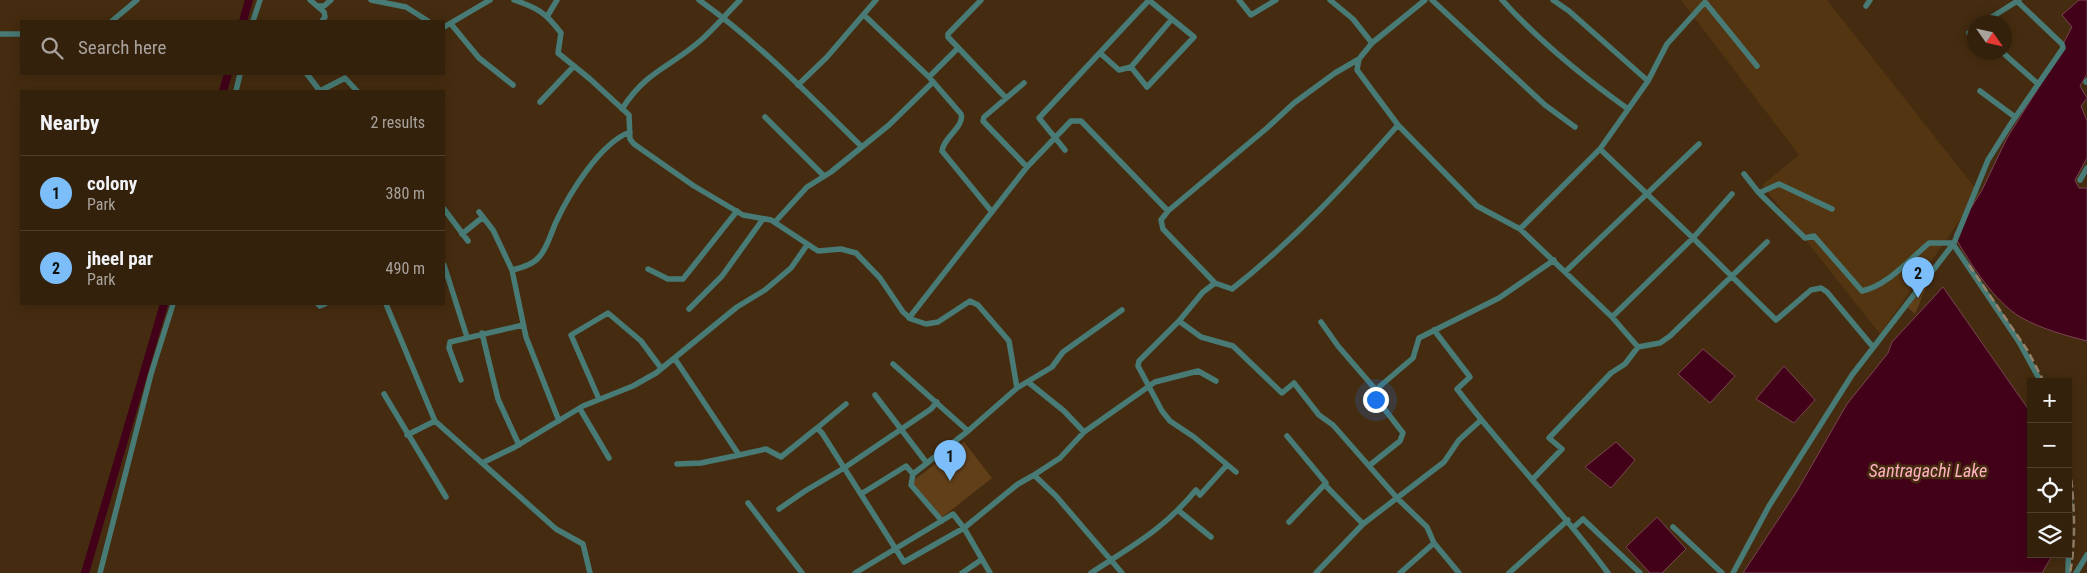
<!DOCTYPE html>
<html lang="en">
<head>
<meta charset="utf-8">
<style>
  :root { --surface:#34210c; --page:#3f2e1a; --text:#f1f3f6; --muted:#a9a39d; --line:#4e3e2d; --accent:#7cbef9 }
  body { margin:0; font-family:"Roboto Condensed",sans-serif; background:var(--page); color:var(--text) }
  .controls { position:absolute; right:15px; bottom:15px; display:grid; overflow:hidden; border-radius:0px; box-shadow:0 2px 12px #0003 }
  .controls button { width:45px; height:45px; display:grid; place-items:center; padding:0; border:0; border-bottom:1px solid var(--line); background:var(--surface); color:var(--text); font:25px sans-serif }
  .compass { position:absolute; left:1967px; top:15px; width:45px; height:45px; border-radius:50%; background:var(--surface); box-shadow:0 2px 12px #0003; rotate:124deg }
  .you { position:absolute; left:1375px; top:399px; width:18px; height:18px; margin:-12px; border:4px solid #fff; border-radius:50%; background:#1a73e8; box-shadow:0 0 0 8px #1a73e833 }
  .badge { display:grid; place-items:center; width:32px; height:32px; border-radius:50%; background:var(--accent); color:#111; font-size:16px; font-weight:700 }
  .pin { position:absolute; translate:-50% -41px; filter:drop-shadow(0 1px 2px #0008) }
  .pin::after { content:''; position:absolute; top:26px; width:18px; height:15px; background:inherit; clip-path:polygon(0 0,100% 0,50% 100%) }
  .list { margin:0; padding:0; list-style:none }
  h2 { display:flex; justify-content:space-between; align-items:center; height:65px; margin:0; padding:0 20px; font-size:21px }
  h2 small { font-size:16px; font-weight:400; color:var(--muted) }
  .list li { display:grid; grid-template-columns:32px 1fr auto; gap:15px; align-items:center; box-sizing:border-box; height:75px; padding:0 20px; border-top:1px solid var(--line) }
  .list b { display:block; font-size:19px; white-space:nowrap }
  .list p { margin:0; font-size:16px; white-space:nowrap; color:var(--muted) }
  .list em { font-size:16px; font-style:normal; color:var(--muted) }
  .icon { flex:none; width:28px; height:28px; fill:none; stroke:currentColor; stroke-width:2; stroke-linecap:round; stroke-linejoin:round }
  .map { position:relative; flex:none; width:2087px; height:573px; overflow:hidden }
  .search { position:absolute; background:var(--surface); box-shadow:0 2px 12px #0003; left:20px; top:20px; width:425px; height:55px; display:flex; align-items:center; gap:12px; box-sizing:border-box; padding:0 18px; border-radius:0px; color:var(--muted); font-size:19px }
  .panel { position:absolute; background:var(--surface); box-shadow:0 2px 12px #0003; left:20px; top:90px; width:425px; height:215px; border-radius:0px }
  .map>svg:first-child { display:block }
</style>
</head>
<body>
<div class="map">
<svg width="2087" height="573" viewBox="0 0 2087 573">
  <rect width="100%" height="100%" fill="#452c10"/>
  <path fill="#533512" d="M 1681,0 L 1827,0 L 1979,193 L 1880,334 L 1762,185 L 1799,155 Z"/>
  <path fill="#613f19" d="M 1931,276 L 1915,314 L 1908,308 L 1920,288 Z
    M 964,442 L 992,478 L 940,519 L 909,484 Z"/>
  <path fill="#430019" stroke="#784551" d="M 2079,0 L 2087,0 L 2087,74 L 2080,86 L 2087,98 L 2081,106 L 2087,121 L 2087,158 L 2075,180 L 2079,188 L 2087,188 L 2087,341 C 2064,335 2042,329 2022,318 C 1995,303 1969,262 1954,235 L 1982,190 L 2007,138 L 2047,74 L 2072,27 L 2062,15 Z
    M 1943,287 L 2031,413 L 2031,554 L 2053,554 L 2042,573 L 1743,573 L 1797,491 L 1847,404 L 1888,353 L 1892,342 Z
    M 1703,349 L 1735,376 L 1710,403 L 1678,374 Z
    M 1784,366 L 1815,400 L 1794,423 L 1756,399 Z
    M 1616,442 L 1635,460 L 1611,488 L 1585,467 Z
    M 1657,517 L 1686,549 L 1662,573 L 1650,573 L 1626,547 Z"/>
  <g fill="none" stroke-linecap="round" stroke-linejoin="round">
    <path stroke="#430019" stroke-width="8" d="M 243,21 L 249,0
      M 223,91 L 228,74
      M 85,573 L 164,304"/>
    <path stroke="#487b75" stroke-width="5.5" d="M 310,0 L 324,12 L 325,17 L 322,21
      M 371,0 L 406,7 L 428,21
      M 514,0 C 538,8 546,13 561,33 L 558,53 L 590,79 L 629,115 L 630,139 L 634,144 L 694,186 L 743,215 L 771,220 L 818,251 L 841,249 L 856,253 L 880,278 L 903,312 L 911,319 L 926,324 L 938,322 L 970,301 L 978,305 L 1009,341 L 1017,388
      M 699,0 C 758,42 809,95 861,146
      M 981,0 L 948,34 L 948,37 L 1006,98
      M 1239,0 L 1251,15 L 1276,0
      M 1330,0 L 1353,19 L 1372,43 L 1359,59 L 1357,70 L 1398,125 L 1477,206 L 1520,229 L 1612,317 L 1693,238 L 1776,320 L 1811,290 L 1821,288 L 1827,292 L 1873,347
      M 1432,0 L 1545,105 L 1575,127
      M 1502,0 C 1540,42 1583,77 1628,109
      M 1553,0 L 1569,11 L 1648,81
      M 318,6 L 324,6 L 331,0
      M 1866,6 L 1870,0
      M 548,15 L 557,0
      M 864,15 L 929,77 L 961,114 C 965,126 943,138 942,151 L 992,212
      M 112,21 L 137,0
      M 253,21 L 260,0
      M 1984,22 L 2019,0
      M 451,24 L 479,58 L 513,85
      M 444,27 L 490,0
      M 1969,33 L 1974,29
      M 0,34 L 21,34
      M 1372,43 L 1425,0
      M 2002,52 L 2038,84
      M 1100,53 L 1119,70 L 1131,67 L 1147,87 L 1194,37 L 1150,1
      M 1359,59 L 1335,73 L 1294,103 L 1267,128 L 1168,211 L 1161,220 L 1163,229 L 1215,283 L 1232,289 C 1293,241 1347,183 1398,125
      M 1131,67 L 1172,19
      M 307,74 L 320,91 L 345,78 L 357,91
      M 929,77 L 958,48
      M 2086,82 L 2087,81
      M 1024,83 L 984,117 L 983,121 L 1027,167
      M 798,85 L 827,57 L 876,0
      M 236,91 L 240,74
      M 1980,91 L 2015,117
      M 540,102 L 574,66
      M 622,109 C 646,71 669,68 700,41 C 714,29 727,13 740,0
      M 765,117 L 823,175
      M 1600,149 L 1648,81 L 1667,44 L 1705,2 L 1757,66
      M 1065,150 L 1039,118 L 1149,0
      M 1744,174 L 1759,193
      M 2080,180 L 2087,168
      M 444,209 L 468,241
      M 1832,209 L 1779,184 L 1759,193 L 1805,238 L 1814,236 L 1862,291 C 1888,285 1909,260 1929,243 L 1954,243
      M 479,212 L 493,230 L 512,270 L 526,337 L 559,421
      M 775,222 L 807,187 L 831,172 L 889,125 L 933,82
      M 1520,229 L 1600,149 L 1693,238 L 1732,194
      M 462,234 L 483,217
      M 1953,244 L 2019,342 L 2041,382
      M 444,265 L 467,337
      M 648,269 L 668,279 L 683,279 L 737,211
      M 512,270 C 521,268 533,265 539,257 C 547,249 551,233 556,222 C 569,194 600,143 630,132
      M 1565,272 L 1699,144
      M 1215,283 L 1203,292 L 1179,321 L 1139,361 L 1138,366 L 1162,411 L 1170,421 L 1194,437 L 1236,472
      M 318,304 L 320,306 L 325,304
      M 386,304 L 435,421 L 556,529 L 583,544 L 590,573
      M 689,309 L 722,276 L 763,219
      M 1612,317 L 1638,347
      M 909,318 L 1027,167 L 1071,121 L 1081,121 L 1168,211
      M 1179,321 L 1201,337 L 1233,346 L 1282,393 L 1294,383 L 1319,415 L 1333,425 L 1398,499 L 1427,527 L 1434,543
      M 1321,322 L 1338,346 L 1376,390
      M 1434,330 L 1470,377 L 1457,389 C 1505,452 1561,509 1608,573
      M 482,333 L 498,399 L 519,445
      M 675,359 L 739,455 L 701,463 L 677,464
      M 893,364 L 968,431
      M 461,380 L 449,348 L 450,342 L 523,325
      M 1028,382 L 1064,411 L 1084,432
      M 384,394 L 446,497
      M 875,395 L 926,462
      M 599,399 L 571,335 L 608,313 L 641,341 L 661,368
      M 580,409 L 609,458
      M 817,428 L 846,404
      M 407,435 L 435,421
      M 1287,436 L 1326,483 L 1289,522
      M 739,455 L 766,449 L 781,457 L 817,428 L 822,433 L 904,562 L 964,528 L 990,573
      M 482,463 L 515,447 L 583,406 L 633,386 L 656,373 L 737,307 L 765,290 L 791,268 L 807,245
      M 1370,465 L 1400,441 L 1403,433 L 1372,393 L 1413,358 L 1419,338 L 1499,298 L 1554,260
      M 2068,479 L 2070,494 L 2068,573
      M 1532,480 L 1562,449 L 1549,438 L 1611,373 L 1625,364 L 1638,347 L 1660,343 L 1670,336 L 1767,242
      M 1325,485 L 1363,524
      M 861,494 L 906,466 L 913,474
      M 748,503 L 802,573
      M 779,509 L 805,491 L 844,468 L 931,409 L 937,402
      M 1179,511 L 1211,537
      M 942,521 L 911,485 L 913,474 L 968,431 L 1017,388 L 1052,367 L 1063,352 L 1122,310
      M 1574,527 L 1583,519 L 1640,573
      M 1673,527 L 1722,573
      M 100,573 L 151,374 L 173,304
      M 855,573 L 953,514 L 964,528 L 1018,484 L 1034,475
      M 962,573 L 981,560
      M 1091,573 C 1133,545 1162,531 1196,490 L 1200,495 L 1227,465
      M 1122,573 L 1056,496 L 1034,475 L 1060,458 L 1084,432 L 1155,382 L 1198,371 L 1216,381
      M 1316,573 L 1363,524 L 1444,462 L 1459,440 L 1481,420
      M 1400,573 L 1434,543 L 1459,573
      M 1509,573 L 1568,520
      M 1733,573 L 1769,506 L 1852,375 L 1954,243 L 1988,160 L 2010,125 L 2063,48 L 2062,44 L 2018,2
      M 2076,573 L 2087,555"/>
    <path stroke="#97836c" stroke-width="2.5" stroke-dasharray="8 4" stroke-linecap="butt" d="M 1969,265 L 2028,351 L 2044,382
      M 2068,456 C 2074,494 2077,536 2070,573"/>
  </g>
  <g text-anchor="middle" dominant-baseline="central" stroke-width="5" stroke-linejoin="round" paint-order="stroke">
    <g font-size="18" font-style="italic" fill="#ffb1c0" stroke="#452c10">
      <text x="1928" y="470">Santragachi Lake</text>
    </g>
  </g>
</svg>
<div class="controls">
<button>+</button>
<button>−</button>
<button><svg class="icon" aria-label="locate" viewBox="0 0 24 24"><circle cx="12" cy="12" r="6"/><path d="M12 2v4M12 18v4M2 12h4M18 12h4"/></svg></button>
<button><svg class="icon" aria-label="layers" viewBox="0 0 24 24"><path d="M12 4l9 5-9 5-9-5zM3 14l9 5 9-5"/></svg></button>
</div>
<svg class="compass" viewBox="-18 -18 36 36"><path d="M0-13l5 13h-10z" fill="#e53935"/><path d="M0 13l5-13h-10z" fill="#a9a39d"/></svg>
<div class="you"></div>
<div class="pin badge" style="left:950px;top:481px">1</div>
<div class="pin badge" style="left:1918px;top:298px">2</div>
<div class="search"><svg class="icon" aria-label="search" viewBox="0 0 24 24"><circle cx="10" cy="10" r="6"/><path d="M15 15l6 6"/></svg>Search here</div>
<section class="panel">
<h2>Nearby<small>2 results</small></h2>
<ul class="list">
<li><span class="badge">1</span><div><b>colony</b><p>Park</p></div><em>380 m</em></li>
<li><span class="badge">2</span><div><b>jheel par</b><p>Park</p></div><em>490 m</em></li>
</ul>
</section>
</div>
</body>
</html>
